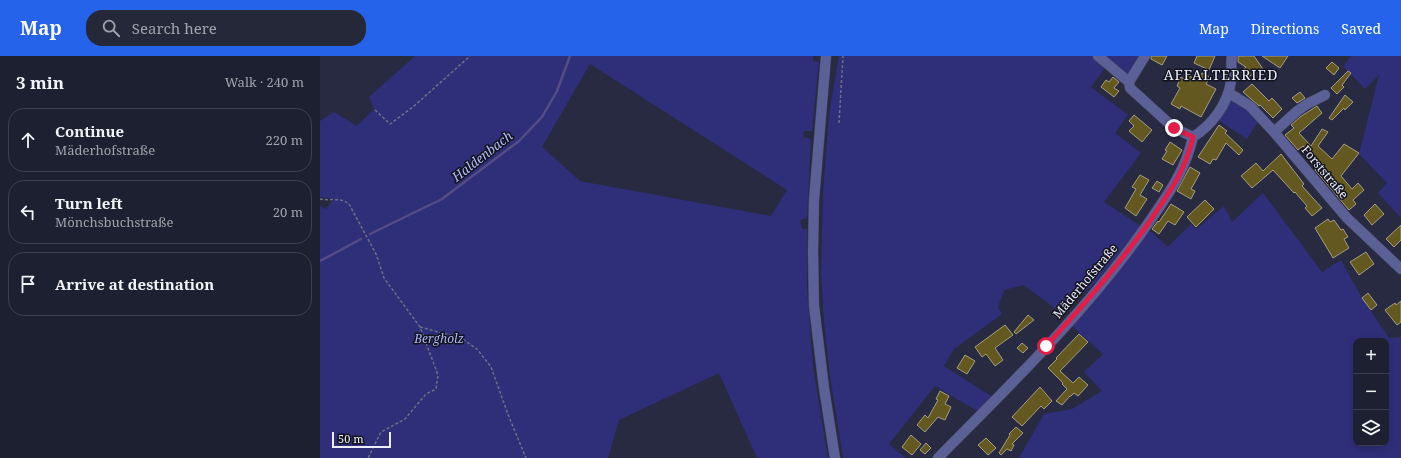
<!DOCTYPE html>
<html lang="en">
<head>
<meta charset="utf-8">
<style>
  :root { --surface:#1d2030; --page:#252838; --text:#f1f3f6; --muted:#a0a3ab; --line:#3b3e4c; --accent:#2563eb }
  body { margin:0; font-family:"Noto Serif",serif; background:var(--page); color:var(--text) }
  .controls { position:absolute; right:12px; bottom:12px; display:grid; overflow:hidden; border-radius:8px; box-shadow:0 2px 6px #0003 }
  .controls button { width:36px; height:36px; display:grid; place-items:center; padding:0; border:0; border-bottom:1px solid var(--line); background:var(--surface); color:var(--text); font:20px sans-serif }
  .scale { position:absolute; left:12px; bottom:10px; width:59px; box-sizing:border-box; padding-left:4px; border:2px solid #edeffe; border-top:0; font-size:11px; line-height:14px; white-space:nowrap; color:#edeffe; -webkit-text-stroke:3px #12131d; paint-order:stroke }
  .stop { position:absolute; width:12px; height:12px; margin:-9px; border:3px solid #e11d48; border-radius:50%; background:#fff }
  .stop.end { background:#e11d48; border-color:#fff; box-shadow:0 1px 4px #0008 }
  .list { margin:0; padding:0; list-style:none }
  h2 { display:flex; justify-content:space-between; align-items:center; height:52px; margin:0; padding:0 16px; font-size:17px }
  h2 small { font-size:13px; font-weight:400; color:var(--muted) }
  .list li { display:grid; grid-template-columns:26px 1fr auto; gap:12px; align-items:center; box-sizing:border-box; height:64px; margin:0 8px 8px; padding:0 8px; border:1px solid var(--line); border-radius:16px }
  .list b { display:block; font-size:15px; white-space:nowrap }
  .list p { margin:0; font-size:13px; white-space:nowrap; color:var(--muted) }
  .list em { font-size:13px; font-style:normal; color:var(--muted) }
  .icon { flex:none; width:22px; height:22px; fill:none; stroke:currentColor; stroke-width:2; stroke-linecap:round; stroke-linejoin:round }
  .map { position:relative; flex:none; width:1081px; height:402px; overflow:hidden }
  header { display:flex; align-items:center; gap:24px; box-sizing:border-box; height:56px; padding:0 20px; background:var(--accent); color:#fff }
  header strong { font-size:19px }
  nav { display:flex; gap:22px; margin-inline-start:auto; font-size:14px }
  .search { width:280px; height:36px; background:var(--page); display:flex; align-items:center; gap:10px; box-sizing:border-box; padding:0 14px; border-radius:16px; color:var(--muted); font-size:15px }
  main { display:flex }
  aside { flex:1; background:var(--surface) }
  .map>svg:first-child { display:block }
</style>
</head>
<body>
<header>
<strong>Map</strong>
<div class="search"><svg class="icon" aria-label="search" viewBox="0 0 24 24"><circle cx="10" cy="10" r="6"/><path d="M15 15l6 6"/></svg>Search here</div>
<nav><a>Map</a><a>Directions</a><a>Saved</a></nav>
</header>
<main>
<aside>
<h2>3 min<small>Walk · 240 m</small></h2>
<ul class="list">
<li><svg class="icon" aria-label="ahead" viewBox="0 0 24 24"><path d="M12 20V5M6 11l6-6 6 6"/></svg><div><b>Continue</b><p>Mäderhofstraße</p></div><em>220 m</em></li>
<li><svg class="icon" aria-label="left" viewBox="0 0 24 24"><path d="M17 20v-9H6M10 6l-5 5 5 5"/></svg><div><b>Turn left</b><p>Mönchsbuchstraße</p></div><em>20 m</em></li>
<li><svg class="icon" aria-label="arrive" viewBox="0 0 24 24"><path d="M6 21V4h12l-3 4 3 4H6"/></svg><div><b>Arrive at destination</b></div></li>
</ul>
</aside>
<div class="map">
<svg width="1081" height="402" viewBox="0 0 1081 402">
  <rect width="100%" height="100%" fill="#272a40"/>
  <path fill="#2e2f78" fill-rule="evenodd" d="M 95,0 L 493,0 L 493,5 L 499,6 L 492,75 L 484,75 L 483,81 L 491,83 L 487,162 L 480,164 L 482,173 L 487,173 L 487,232 L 493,311 L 508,402 L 437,402 L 399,317 L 299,364 L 288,402 L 0,402 L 0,150 L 6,153 L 14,143 L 0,141 L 0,65 L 14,56 L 37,70 L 54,53 L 49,41 ZM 270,8 L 467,134 L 451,160 L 260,125 L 222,91 Z
    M 519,0 L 773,0 L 786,11 L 771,31 L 808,59 L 795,77 L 821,97 L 784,146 L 821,170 L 776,226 L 741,257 L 704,229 L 684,234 L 678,251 L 682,258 L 634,293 L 624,310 L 674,342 L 659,356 L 615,330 L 569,388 L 586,402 L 523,402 L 510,320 L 504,266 L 501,217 L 503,138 L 509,57 Z
    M 783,0 L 822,0 L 808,22 Z
    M 1031,0 L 1081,0 L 1081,162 L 1058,137 L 1067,127 L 1039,98 L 1059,19 L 1045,33 L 1023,10 Z
    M 911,41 L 940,63 L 927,83 L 898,64 Z
    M 943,137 L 1002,216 L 1021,204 L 1042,242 L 1069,282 L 1081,281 L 1081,402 L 699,402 L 724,358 L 752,353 L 782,335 L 764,316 L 783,298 L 750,268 L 827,172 L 848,191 L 871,168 L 873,171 L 877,173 L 904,150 L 912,166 ZM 1036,285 L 1066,285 L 1066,387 L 1036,387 Z"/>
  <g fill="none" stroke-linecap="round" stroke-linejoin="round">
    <path stroke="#554c86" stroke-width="2.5" d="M 50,178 L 122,143 L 199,85 L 222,61 L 237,35 L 250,0
      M 0,205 L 41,183"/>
  </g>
  <path fill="#645821" stroke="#a59e82" d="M 831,0 L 847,0 L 842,9 L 831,3 Z
    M 877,0 L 895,0 L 889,14 L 874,7 Z
    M 918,0 L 934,0 L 945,16 L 938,14 L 926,23 L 921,15 L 926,11 L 918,6 Z
    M 942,0 L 968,0 L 960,12 Z
    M 1012,6 L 1019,12 L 1014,19 L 1006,12 Z
    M 1028,15 L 1031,17 L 1022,29 L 1024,31 L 1017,38 L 1011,32 Z
    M 882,17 L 890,21 L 886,28 L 896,33 L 881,61 L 861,50 L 860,53 L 851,48 L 860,32 L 857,30 L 861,21 L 866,24 L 868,19 L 878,25 Z
    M 793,21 L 799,26 L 794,32 L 799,35 L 794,41 L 781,31 L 786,24 L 789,26 Z
    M 932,28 L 949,45 L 952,42 L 962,53 L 953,62 L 940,49 L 939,50 L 923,36 Z
    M 980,36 L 985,42 L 977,47 L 972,42 Z
    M 1025,39 L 1033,46 L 1025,54 L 1024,52 L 1012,64 L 1009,62 Z
    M 997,50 L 1002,57 L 979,77 L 991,90 L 1002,73 L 1008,76 L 998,90 L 1012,103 L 1024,88 L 1039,97 L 1021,120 L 1032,133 L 1038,127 L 1044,134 L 1033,144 L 1036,148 L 1029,154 L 995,114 L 1001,108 L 983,90 L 978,94 L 965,79 L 974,72 L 971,69 L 980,61 Z
    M 814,59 L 832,74 L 822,86 L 809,75 L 814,70 L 809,65 Z
    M 899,69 L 907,75 L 905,77 L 923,94 L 919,99 L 906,87 L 896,104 L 893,103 L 890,108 L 878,101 Z
    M 850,86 L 862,94 L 853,109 L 842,103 L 847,95 L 845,94 Z
    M 961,98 L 984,128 L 982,130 L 1002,152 L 992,160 L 985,152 L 987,150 L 975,136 L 974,137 L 953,114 L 932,132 L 921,120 L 936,107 L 943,115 Z
    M 870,111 L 880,117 L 871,133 L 875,135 L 871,143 L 857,135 Z
    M 820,119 L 829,124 L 820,139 L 827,143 L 816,160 L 805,152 L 816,133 L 812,131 Z
    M 837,125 L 843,129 L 839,136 L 832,132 Z
    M 885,144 L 894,153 L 876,171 L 867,161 Z
    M 851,148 L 864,156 L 855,169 L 848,165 L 839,178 L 832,173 L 838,165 L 839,166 Z
    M 1055,148 L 1064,158 L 1052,169 L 1044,159 Z
    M 1008,163 L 1010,166 L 1014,164 L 1021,174 L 1023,173 L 1028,181 L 1024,183 L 1029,192 L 1013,202 L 995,172 Z
    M 1081,169 L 1081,184 L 1074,191 L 1066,183 Z
    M 1046,196 L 1054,208 L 1039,219 L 1030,206 Z
    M 1048,237 L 1057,249 L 1051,254 L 1042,242 Z
    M 1081,245 L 1081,266 L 1077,269 L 1065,254 L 1075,247 L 1076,249 Z
    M 708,259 L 714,264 L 696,278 L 694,276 Z
    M 685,269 L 693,279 L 675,292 L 683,304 L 675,310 L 666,298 L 662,301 L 655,291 Z
    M 759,278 L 768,286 L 740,315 L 753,327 L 759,321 L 768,329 L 758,340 L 754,337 L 751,340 L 750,340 L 742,349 L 736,345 L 747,333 L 742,328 L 743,327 L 728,312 L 737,303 L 736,302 Z
    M 702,287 L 708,292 L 703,297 L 697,292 Z
    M 645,299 L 655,305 L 647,318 L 637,312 Z
    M 720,331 L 732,345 L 724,353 L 721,350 L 702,370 L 692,361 Z
    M 620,335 L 629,340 L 625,348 L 631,351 L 625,364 L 618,361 L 605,376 L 597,369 L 605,359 L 608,362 L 618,344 L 616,343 Z
    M 696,371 L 703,377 L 692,388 L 694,389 L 691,395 L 687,393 L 681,399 L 679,397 L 690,379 L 689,378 Z
    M 591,379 L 601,388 L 592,399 L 582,391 Z
    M 666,382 L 676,392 L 668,399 L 658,389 Z
    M 606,387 L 611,392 L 605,398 L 600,394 Z"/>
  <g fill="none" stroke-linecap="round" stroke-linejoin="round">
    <defs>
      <path id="minor" d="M 506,0 L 494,144 L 493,195 L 494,250 L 504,332 L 515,402
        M 778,0 L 809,26
        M 825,0 L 809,26 L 810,32 L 854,72 L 873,81
        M 909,37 L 930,50 L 954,76 L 1027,162 L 1081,213
        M 954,76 L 976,56 L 987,48 L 1005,39
        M 873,81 C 892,69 908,48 911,25 C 913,17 910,8 912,0
        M 618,402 C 691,328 767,255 827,169 C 847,140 865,116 873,81"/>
    </defs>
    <use href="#minor" stroke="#43465b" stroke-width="11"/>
    <path stroke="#6d6f83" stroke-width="1.5" stroke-dasharray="3 2" stroke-linecap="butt" d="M 55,54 L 70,68 L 93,51 L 150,0
      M 519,67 L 523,0
      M 0,143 C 9,145 21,141 29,148 L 56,198 L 64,222 L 100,271 L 118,319 L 116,333 L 106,338 L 85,363 L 61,376 L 48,402
      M 100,271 L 141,282 L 157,293 L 171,311 L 189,361 L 206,402"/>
    <use href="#minor" stroke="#5b6196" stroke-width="10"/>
  </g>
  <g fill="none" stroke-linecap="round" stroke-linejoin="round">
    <path stroke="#e11d48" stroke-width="5" d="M 726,290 C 763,250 798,210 830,165 C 849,136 865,116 873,81 L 854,72"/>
  </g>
  <g text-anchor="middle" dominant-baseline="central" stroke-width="3" stroke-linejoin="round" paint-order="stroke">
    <g font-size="12" fill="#edeffe" stroke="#12131d">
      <text transform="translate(1005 116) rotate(50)">Forststraße</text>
      <text transform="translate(765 225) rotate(-50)">Mäderhofstraße</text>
    </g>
    <g font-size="12" font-style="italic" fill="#afb8fa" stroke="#12131d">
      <text x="119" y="282">Bergholz</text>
    </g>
    <g font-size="13" font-style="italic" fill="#b2bcfd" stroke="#12131d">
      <text transform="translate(162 100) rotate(-38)">Haldenbach</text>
    </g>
    <g font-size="14" letter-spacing="1" fill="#edeffe" stroke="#12131d">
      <text x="901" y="18">AFFALTERRIED</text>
    </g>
  </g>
</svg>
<div class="controls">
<button>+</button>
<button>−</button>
<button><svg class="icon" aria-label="layers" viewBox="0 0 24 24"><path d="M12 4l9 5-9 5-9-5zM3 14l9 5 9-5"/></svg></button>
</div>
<div class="scale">50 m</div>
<div class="stop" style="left:726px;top:290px"></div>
<div class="stop end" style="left:854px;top:72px"></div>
</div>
</main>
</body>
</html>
